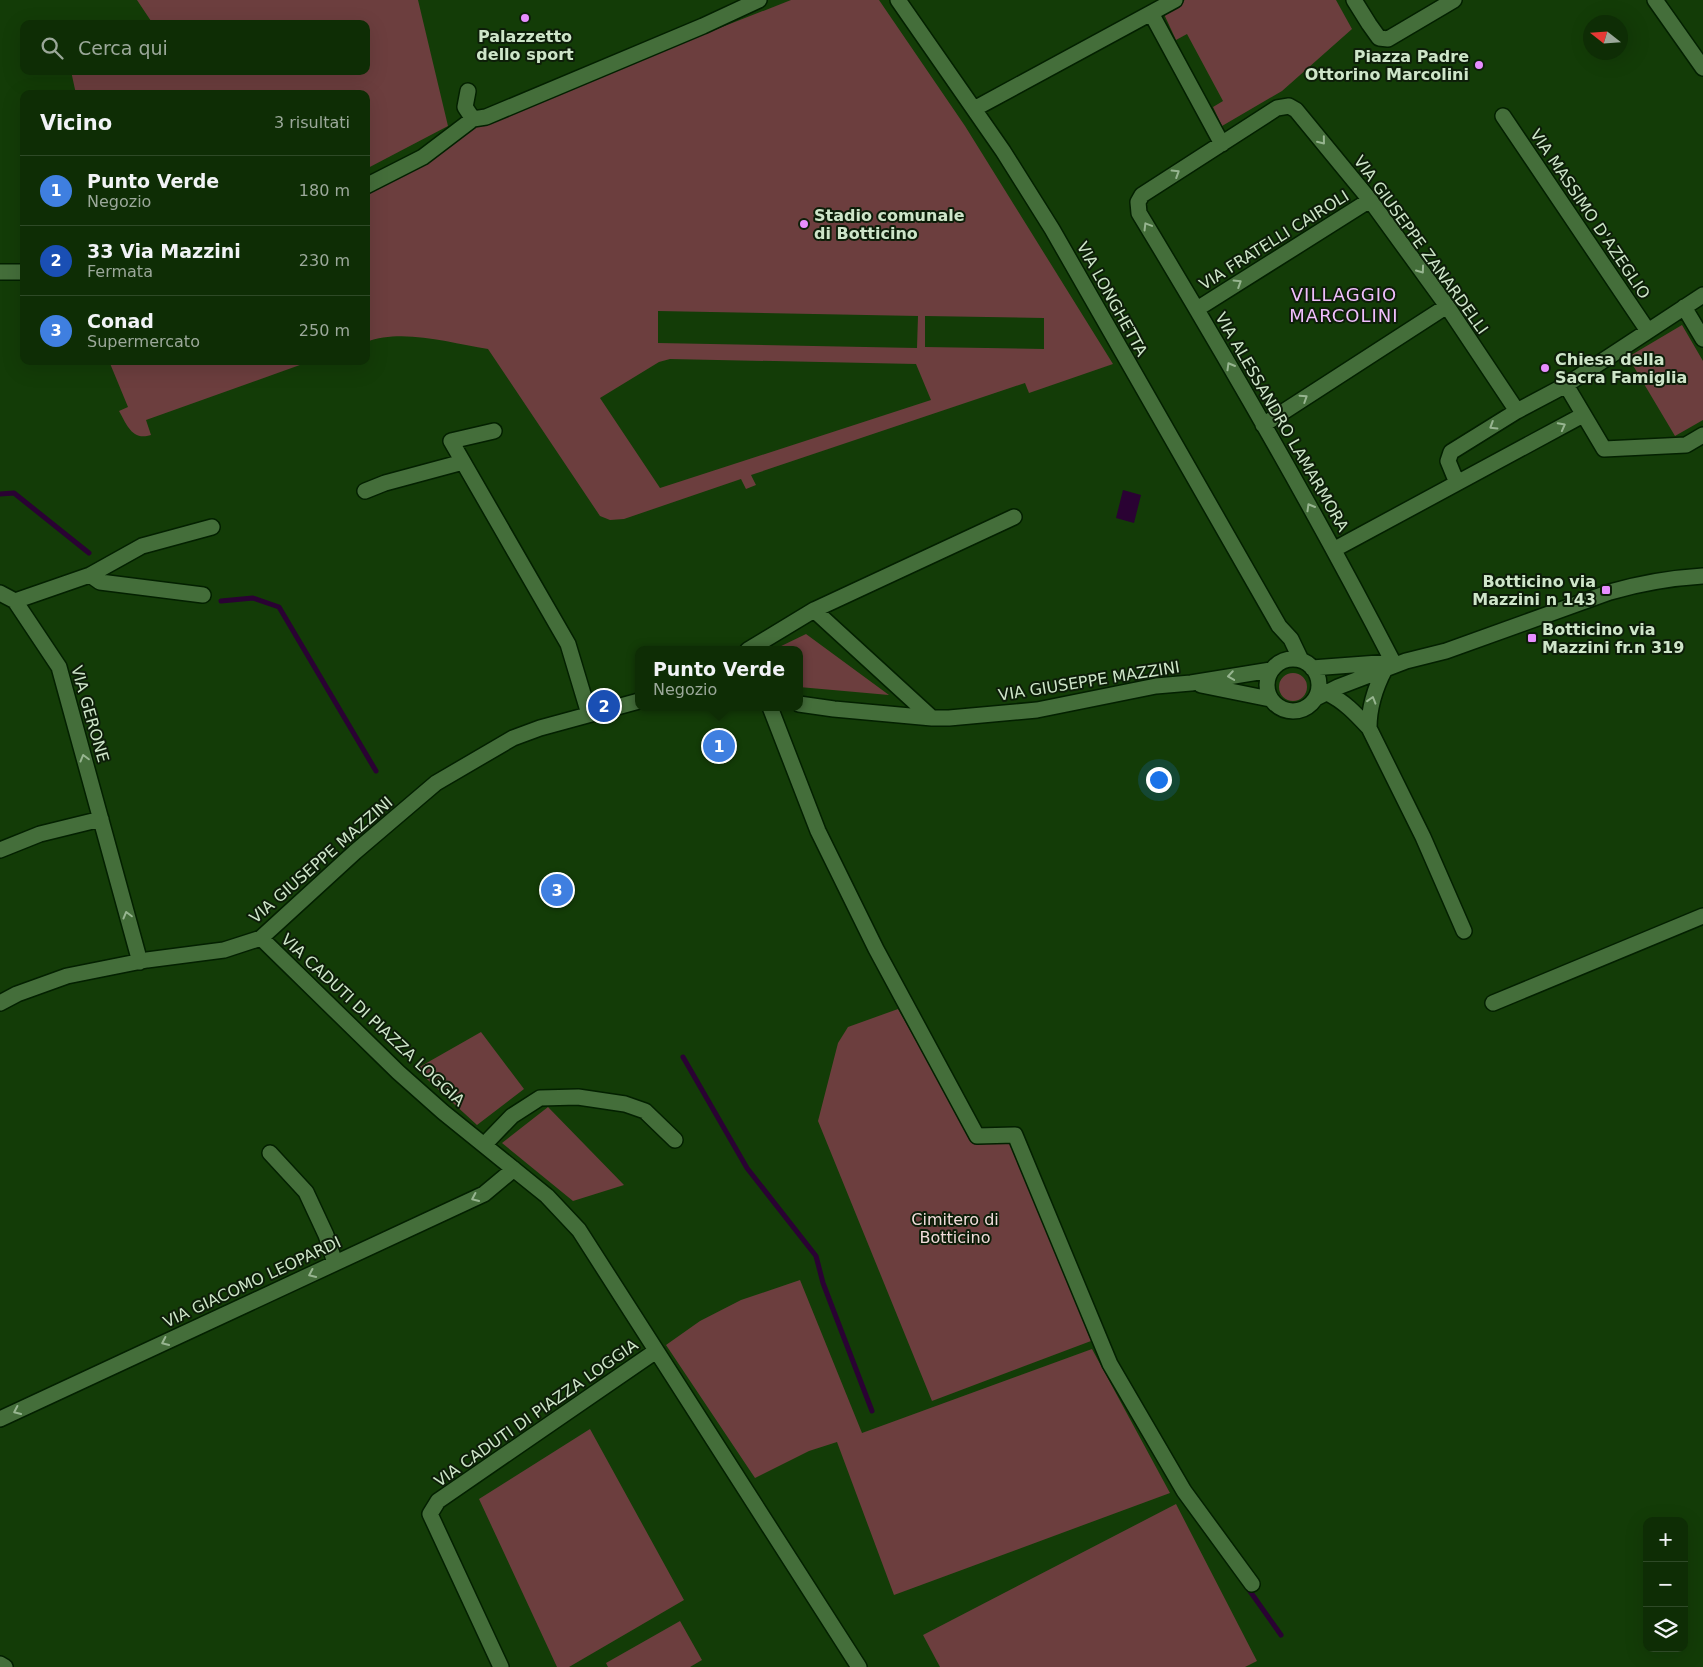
<!DOCTYPE html>
<html lang="it">
<head>
<meta charset="utf-8">
<style>
  :root { --surface:#0e2d05; --page:#17350f; --text:#f1f3f6; --muted:#9ba89a; --line:#2e4927; --accent:#1a73e8 }
  body { margin:0; font-family:"DejaVu Sans",sans-serif; background:var(--page); color:var(--text) }
  .controls { position:absolute; right:15px; bottom:15px; display:grid; overflow:hidden; border-radius:10px; box-shadow:0 5px 20px #0002 }
  .controls button { width:45px; height:45px; display:grid; place-items:center; padding:0; border:0; border-bottom:1px solid var(--line); background:var(--surface); color:var(--text); font:25px sans-serif }
  .compass { position:absolute; left:1583px; top:15px; width:45px; height:45px; border-radius:50%; background:var(--surface); box-shadow:0 5px 20px #0002; rotate:287deg }
  .you { position:absolute; left:1158px; top:779px; width:18px; height:18px; margin:-12px; border:4px solid #fff; border-radius:50%; background:#1a73e8; box-shadow:0 0 0 8px #1a73e833 }
  .badge { display:grid; place-items:center; width:32px; height:32px; border-radius:50%; background:var(--accent); color:#fff; font-size:16px; font-weight:700 }
  .pin { position:absolute; translate:-50% -50%; border:2px solid #fff; box-shadow:0 1px 5px #0006 }
  .popup { position:absolute; left:635px; top:646px; width:168px; height:65px; box-sizing:border-box; display:grid; place-content:center; border-radius:10px; background:var(--surface); filter:drop-shadow(0 1px 4px #0005); font-size:16px; white-space:nowrap; color:var(--muted) }
  .popup b { font-size:19px; color:var(--text) }
  .popup::after { content:''; position:absolute; left:50%; top:100%; margin-left:-10px; border:10px solid transparent; border-top-color:var(--surface) }
  .list { margin:0; padding:0; list-style:none }
  h2 { display:flex; justify-content:space-between; align-items:center; height:65px; margin:0; padding:0 20px; font-size:21px }
  h2 small { font-size:16px; font-weight:400; color:var(--muted) }
  .list li { display:grid; grid-template-columns:32px 1fr auto; gap:15px; align-items:center; box-sizing:border-box; height:70px; padding:0 20px; border-top:1px solid var(--line) }
  .list b { display:block; font-size:19px; white-space:nowrap }
  .list p { margin:0; font-size:16px; white-space:nowrap; color:var(--muted) }
  .list em { font-size:16px; font-style:normal; color:var(--muted) }
  .icon { flex:none; width:28px; height:28px; fill:none; stroke:currentColor; stroke-width:2; stroke-linecap:round; stroke-linejoin:round }
  .map { position:relative; flex:none; width:1703px; height:1667px; overflow:hidden }
  .search { position:absolute; background:var(--surface); box-shadow:0 5px 20px #0002; left:20px; top:20px; width:350px; height:55px; display:flex; align-items:center; gap:12px; box-sizing:border-box; padding:0 18px; border-radius:10px; color:var(--muted); font-size:19px }
  .panel { position:absolute; background:var(--surface); box-shadow:0 5px 20px #0002; left:20px; top:90px; width:350px; height:275px; border-radius:10px }
  .map>svg:first-child { display:block }
</style>
</head>
<body>
<div class="map">
<svg width="1703" height="1667" viewBox="0 0 1703 1667">
  <rect width="100%" height="100%" fill="#133c07"/>
  <path fill="#6c3e3e" fill-rule="evenodd" d="M 137,0 L 418,0 L 448,126 L 366,169 L 366,94 L 76,94 L 71,71 L 366,71 L 366,24 L 153,24 Z
    M 791,0 L 879,0 L 965,126 L 1113,364 L 1029,393 L 1025,383 L 751,475 L 756,485 L 746,489 L 741,479 L 624,519 L 610,520 L 600,516 L 488,349 C 450,343 403,328 366,342 L 366,192 L 475,124 ZM 658,311 L 918,316 L 917,348 L 658,343 ZM 925,316 L 1044,318 L 1044,349 L 925,347 ZM 670,359 L 916,364 L 931,400 L 660,488 L 600,398 L 659,362 Z
    M 1185,0 L 1336,0 L 1352,29 L 1282,91 L 1222,126 L 1213,107 L 1223,101 L 1187,34 L 1176,40 L 1163,12 Z
    M 1682,325 L 1703,361 L 1703,420 L 1675,436 L 1628,357 Z
    M 109,361 L 311,361 L 146,420 L 151,435 C 132,441 127,425 119,411 L 128,407 Z
    M 806,634 L 889,695 L 799,687 L 799,650 L 773,650 Z
    M1279 687a14 14 0 1 1 28 0a14 14 0 1 1-28 0Z
    M 898,1009 L 972,1140 L 1014,1140 L 1091,1341 L 932,1401 L 818,1121 L 838,1043 L 848,1027 Z
    M 481,1032 L 524,1089 L 477,1125 L 416,1069 Z
    M 548,1107 L 624,1185 L 573,1201 L 502,1143 Z
    M 800,1280 L 862,1433 L 1092,1349 L 1170,1493 L 894,1595 L 837,1442 L 809,1451 L 755,1478 L 666,1345 L 700,1321 L 741,1300 Z
    M 590,1429 L 684,1600 L 569,1667 L 557,1667 L 479,1499 Z
    M 1176,1504 L 1257,1661 L 1245,1667 L 940,1667 L 923,1635 Z
    M 680,1621 L 702,1660 L 690,1667 L 608,1667 L 606,1663 Z"/>
  <path fill="#2a0233" d="M 1123,490 L 1141,495 L 1134,523 L 1116,518 Z"/>
  <g fill="none" stroke-linecap="round" stroke-linejoin="round">
    <path stroke="#2a0233" stroke-width="5" d="M 0,494 L 14,493 L 89,553
      M 221,601 L 253,598 L 279,607 L 376,771
      M 683,1057 L 747,1168 L 816,1256 L 823,1283 L 872,1411
      M 1247,1587 L 1281,1635"/>
    <defs>
      <path id="minor" d="M 898,0 L 1003,151 L 1052,229 L 1279,626 L 1291,639 L 1301,660
        M 1354,0 L 1369,24 L 1379,38 L 1388,39 L 1454,0
        M 1655,0 L 1703,68
        M 1151,13 L 1222,144
        M 468,91 L 465,107 L 473,119 L 486,117 L 703,26 L 759,0
        M 974,109 L 1175,0
        M 1503,116 L 1648,331
        M 366,186 L 423,157 L 473,119
        M 0,272 L 24,272
        M 1684,307 L 1703,339
        M 1197,309 L 1370,200
        M 1566,385 L 1604,449 L 1686,445 L 1703,435
        M 1263,425 L 1447,306
        M 494,431 L 451,441 L 568,644 L 589,714
        M 1457,483 L 1448,461 L 1451,452 L 1517,411 L 1566,385 L 1703,295
        M 365,491 L 385,483 L 463,462
        M 1335,549 L 1583,415
        M 90,575 L 100,582 L 203,595
        M 0,593 L 15,601 L 59,667 L 140,962
        M 15,601 L 90,575 L 142,546 L 212,527
        M 814,610 L 1014,517
        M 748,650 L 814,610 L 932,718
        M1267 685a26 26 0 1 1 52 0a26 26 0 1 1-52 0Z
        M 1393,662 C 1314,509 1228,360 1139,213 L 1138,202 L 1142,195 L 1277,108 L 1289,106 L 1296,110 L 1370,200 L 1447,306 L 1517,411
        M 1312,668 L 1392,662
        M 1201,685 L 1270,699
        M 1327,693 C 1344,701 1356,714 1369,728 C 1369,706 1375,688 1385,669
        M 1316,698 L 1338,687 L 1406,661 L 1446,651 L 1610,592 C 1641,583 1671,578 1703,576
        M 799,704 L 834,709 L 932,718 L 949,718 L 1037,710 L 1156,686 L 1191,683 L 1271,670
        M 770,707 L 818,831 L 876,949 L 977,1136 L 1015,1135 L 1110,1364 L 1184,1491 L 1252,1584
        M 1369,728 L 1423,837 L 1464,931
        M 0,850 L 40,834 L 101,819
        M 261,938 L 398,1072 L 443,1112 L 547,1196 L 579,1230 L 859,1667
        M 0,1003 L 17,994 L 67,976 L 147,960 L 224,950 L 261,938 L 355,852 L 436,783 L 513,738 L 540,728 L 639,701
        M 1493,1003 L 1703,916
        M 484,1145 L 512,1116 L 540,1098 L 578,1097 L 625,1104 L 645,1111 L 675,1140
        M 270,1153 L 306,1192 L 326,1235 L 335,1263
        M 0,1419 L 484,1194 L 514,1169
        M 0,1664 L 5,1667
        M 501,1667 L 430,1514 L 438,1501 L 656,1351"/>
    </defs>
    <use href="#minor" stroke="#032000" stroke-width="18"/>
    <use href="#minor" stroke="#446e3a" stroke-width="15"/>
  </g>
  <defs><path id="oneway-chevron" d="M-2-3.5L2.5 0L-2 3.5" fill="none" stroke-width="1.6" stroke-linecap="round" stroke-linejoin="round" transform="scale(1.25)"/></defs>
  <g stroke="#97b590">
    <use href="#oneway-chevron" transform="translate(1322 141) rotate(51)"/>
    <use href="#oneway-chevron" transform="translate(1176 173) rotate(-32)"/>
    <use href="#oneway-chevron" transform="translate(1147 226) rotate(-121)"/>
    <use href="#oneway-chevron" transform="translate(1421 270) rotate(54)"/>
    <use href="#oneway-chevron" transform="translate(1238 283) rotate(-32)"/>
    <use href="#oneway-chevron" transform="translate(1230 366) rotate(-120)"/>
    <use href="#oneway-chevron" transform="translate(1304 398) rotate(-33)"/>
    <use href="#oneway-chevron" transform="translate(1493 426) rotate(148)"/>
    <use href="#oneway-chevron" transform="translate(1562 426) rotate(-28)"/>
    <use href="#oneway-chevron" transform="translate(1310 507) rotate(-120)"/>
    <use href="#oneway-chevron" transform="translate(1231 676) rotate(171)"/>
    <use href="#oneway-chevron" transform="translate(1372 700) rotate(-73)"/>
    <use href="#oneway-chevron" transform="translate(84 758) rotate(-105)"/>
    <use href="#oneway-chevron" transform="translate(127 915) rotate(-105)"/>
    <use href="#oneway-chevron" transform="translate(475 1198) rotate(155)"/>
    <use href="#oneway-chevron" transform="translate(312 1274) rotate(155)"/>
    <use href="#oneway-chevron" transform="translate(165 1342) rotate(155)"/>
    <use href="#oneway-chevron" transform="translate(17 1411) rotate(155)"/>
  </g>
  <g fill="#e88eff" stroke="#0d1e09" stroke-width="2">
    <circle cx="525" cy="18" r="5"/>
    <circle cx="1479" cy="65" r="5"/>
    <circle cx="804" cy="224" r="5"/>
    <circle cx="1545" cy="368" r="5"/>
    <rect x="1601" y="585" width="10" height="10" rx="2.5"/>
    <rect x="1527" y="633" width="10" height="10" rx="2.5"/>
  </g>
  <g text-anchor="middle" dominant-baseline="central" stroke-width="4" stroke-linejoin="round" paint-order="stroke">
    <g font-size="16" font-weight="bold" fill="#cee5c9" stroke="#0d1e09" text-anchor="start">
      <text x="525" y="36" text-anchor="middle">Palazzetto<tspan x="525" dy="18">dello sport</tspan></text>
      <text x="1469" y="56" text-anchor="end">Piazza Padre<tspan x="1469" dy="18">Ottorino Marcolini</tspan></text>
      <text x="814" y="215">Stadio comunale<tspan x="814" dy="18">di Botticino</tspan></text>
      <text x="1555" y="359">Chiesa della<tspan x="1555" dy="18">Sacra Famiglia</tspan></text>
      <text x="1596" y="581" text-anchor="end">Botticino via<tspan x="1596" dy="18">Mazzini n 143</tspan></text>
      <text x="1542" y="629">Botticino via<tspan x="1542" dy="18">Mazzini fr.n 319</tspan></text>
    </g>
    <g font-size="16" fill="#cee5c9" stroke="#0d1e09">
      <text transform="translate(1590 214) rotate(56)">VIA MASSIMO D'AZEGLIO</text>
      <text transform="translate(1274 240) rotate(-32)">VIA FRATELLI CAIROLI</text>
      <text transform="translate(1421 245) rotate(54)">VIA GIUSEPPE ZANARDELLI</text>
      <text transform="translate(1112 299) rotate(61)">VIA LONGHETTA</text>
      <text transform="translate(1282 422) rotate(60)">VIA ALESSANDRO LAMARMORA</text>
      <text transform="translate(1089 681) rotate(-9)">VIA GIUSEPPE MAZZINI</text>
      <text transform="translate(90 714) rotate(74)">VIA GERONE</text>
      <text transform="translate(321 860) rotate(-41)">VIA GIUSEPPE MAZZINI</text>
      <text transform="translate(373 1020) rotate(43)">VIA CADUTI DI PIAZZA LOGGIA</text>
      <text transform="translate(252 1282) rotate(-25)">VIA GIACOMO LEOPARDI</text>
      <text transform="translate(536 1413) rotate(-35)">VIA CADUTI DI PIAZZA LOGGIA</text>
    </g>
    <g font-size="16" fill="#f2dcdb" stroke="#0d1e09">
      <text x="955" y="1219">Cimitero di<tspan x="955" dy="18">Botticino</tspan></text>
    </g>
    <g font-size="18" letter-spacing="1" fill="#f1bffe" stroke="#0d1e09">
      <text x="1344" y="294">VILLAGGIO<tspan x="1344" dy="21">MARCOLINI</tspan></text>
    </g>
  </g>
</svg>
<div class="controls">
<button>+</button>
<button>−</button>
<button><svg class="icon" aria-label="layers" viewBox="0 0 24 24"><path d="M12 4l9 5-9 5-9-5zM3 14l9 5 9-5"/></svg></button>
</div>
<svg class="compass" viewBox="-18 -18 36 36"><path d="M0-13l5 13h-10z" fill="#e53935"/><path d="M0 13l5-13h-10z" fill="#9ba89a"/></svg>
<div class="you"></div>
<div class="pin badge" style="left:719px;top:746px;background:#3f7fe0">1</div>
<div class="popup"><b>Punto Verde</b>Negozio</div>
<div class="pin badge" style="left:604px;top:706px;background:#1a4fb4">2</div>
<div class="pin badge" style="left:557px;top:890px;background:#3f7fe0">3</div>
<div class="search"><svg class="icon" aria-label="search" viewBox="0 0 24 24"><circle cx="10" cy="10" r="6"/><path d="M15 15l6 6"/></svg>Cerca qui</div>
<section class="panel">
<h2>Vicino<small>3 risultati</small></h2>
<ul class="list">
<li><span class="badge" style="background:#3f7fe0">1</span><div><b>Punto Verde</b><p>Negozio</p></div><em>180 m</em></li>
<li><span class="badge" style="background:#1a4fb4">2</span><div><b>33 Via Mazzini</b><p>Fermata</p></div><em>230 m</em></li>
<li><span class="badge" style="background:#3f7fe0">3</span><div><b>Conad</b><p>Supermercato</p></div><em>250 m</em></li>
</ul>
</section>
</div>
</body>
</html>
